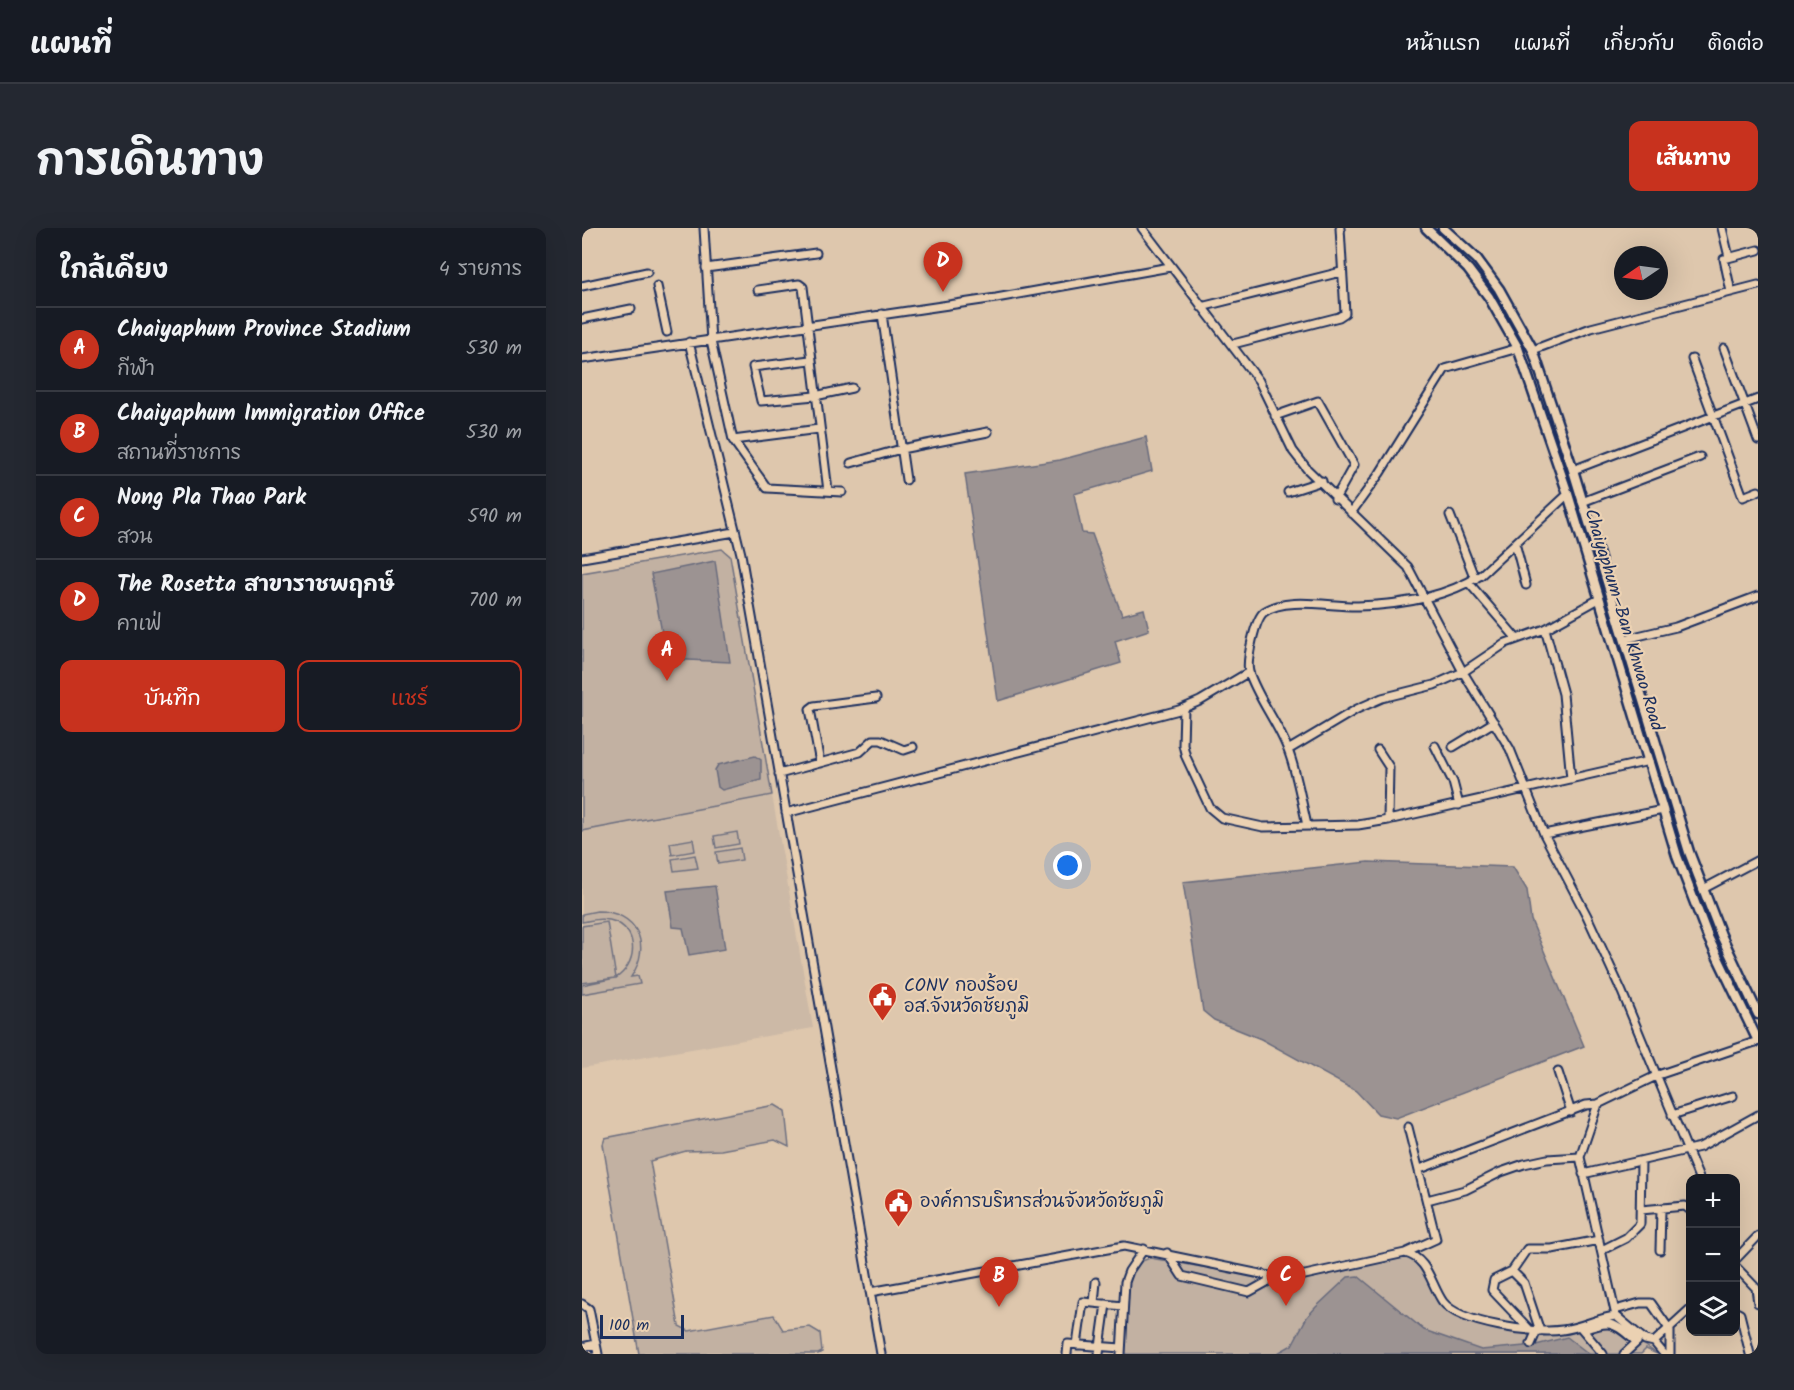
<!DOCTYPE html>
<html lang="th">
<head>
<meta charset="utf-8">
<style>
  :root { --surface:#171b24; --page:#242831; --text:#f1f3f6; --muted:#9ea1a6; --line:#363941; --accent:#c8321e }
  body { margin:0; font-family:Kalam,"Playpen Sans Thai",sans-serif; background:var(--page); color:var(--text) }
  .controls { position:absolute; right:18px; bottom:18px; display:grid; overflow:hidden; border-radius:12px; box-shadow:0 6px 24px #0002 }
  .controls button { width:54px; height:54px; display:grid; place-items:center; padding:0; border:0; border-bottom:2px solid var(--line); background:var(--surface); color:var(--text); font:30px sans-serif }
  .compass { position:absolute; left:1032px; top:18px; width:54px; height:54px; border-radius:50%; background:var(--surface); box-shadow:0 6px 24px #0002; rotate:257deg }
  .scale { position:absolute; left:18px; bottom:15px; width:84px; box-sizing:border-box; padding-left:6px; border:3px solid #1b2f5e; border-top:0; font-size:16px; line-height:21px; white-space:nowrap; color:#1b2f5e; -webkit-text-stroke:4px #ebd1b2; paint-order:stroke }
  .you { position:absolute; left:486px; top:638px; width:21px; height:21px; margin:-15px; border:4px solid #fff; border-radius:50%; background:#1a73e8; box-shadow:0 0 0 9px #1a73e833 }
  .badge { display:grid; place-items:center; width:39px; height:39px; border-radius:50%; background:var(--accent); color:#fff; font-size:20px; font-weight:700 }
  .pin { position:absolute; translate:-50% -50px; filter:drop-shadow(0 2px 3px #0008) }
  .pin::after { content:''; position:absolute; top:32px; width:21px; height:18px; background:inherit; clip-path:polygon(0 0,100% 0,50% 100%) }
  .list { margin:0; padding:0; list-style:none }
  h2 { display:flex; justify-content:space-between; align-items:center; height:78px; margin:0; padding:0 24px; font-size:26px }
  h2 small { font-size:20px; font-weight:400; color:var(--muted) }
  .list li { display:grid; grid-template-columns:39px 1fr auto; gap:18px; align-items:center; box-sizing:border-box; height:84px; padding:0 24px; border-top:2px solid var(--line) }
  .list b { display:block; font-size:22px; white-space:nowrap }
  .list p { margin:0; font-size:20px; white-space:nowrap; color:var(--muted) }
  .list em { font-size:20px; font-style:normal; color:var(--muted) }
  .actions { display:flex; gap:12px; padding:18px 24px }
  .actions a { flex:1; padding:14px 0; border:2px solid var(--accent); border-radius:12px; text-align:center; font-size:21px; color:var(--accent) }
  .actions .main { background:var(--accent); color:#fff }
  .icon { flex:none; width:33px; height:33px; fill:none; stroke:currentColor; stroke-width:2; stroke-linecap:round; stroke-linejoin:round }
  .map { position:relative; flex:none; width:1176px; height:1126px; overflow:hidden; border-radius:12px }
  header { display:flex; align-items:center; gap:36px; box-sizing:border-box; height:84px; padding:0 30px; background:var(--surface); border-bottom:2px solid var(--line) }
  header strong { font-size:28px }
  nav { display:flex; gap:33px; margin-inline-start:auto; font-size:21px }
  .intro { display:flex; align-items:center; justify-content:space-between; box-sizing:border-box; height:144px; padding:0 36px }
  h1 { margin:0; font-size:42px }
  .button { padding:15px 27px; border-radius:12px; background:var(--accent); color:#fff; font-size:21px; font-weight:700 }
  main { display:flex; gap:36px; padding:0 36px }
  aside { flex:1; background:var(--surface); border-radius:12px; box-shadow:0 6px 24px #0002 }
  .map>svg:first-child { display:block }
</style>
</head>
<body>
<header>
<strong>แผนที่</strong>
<nav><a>หน้าแรก</a><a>แผนที่</a><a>เกี่ยวกับ</a><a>ติดต่อ</a></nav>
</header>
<div class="intro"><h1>การเดินทาง</h1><a class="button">เส้นทาง</a></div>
<main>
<aside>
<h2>ใกล้เคียง<small>4 รายการ</small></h2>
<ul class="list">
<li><span class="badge">A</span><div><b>Chaiyaphum Province Stadium</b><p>กีฬา</p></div><em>530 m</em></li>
<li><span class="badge">B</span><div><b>Chaiyaphum Immigration Office</b><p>สถานที่ราชการ</p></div><em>530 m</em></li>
<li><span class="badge">C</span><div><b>Nong Pla Thao Park</b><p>สวน</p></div><em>590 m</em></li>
<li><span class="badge">D</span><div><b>The Rosetta สาขาราชพฤกษ์</b><p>คาเฟ่</p></div><em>700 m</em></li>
</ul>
<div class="actions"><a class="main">บันทึก</a><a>แชร์</a></div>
</aside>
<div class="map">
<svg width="1176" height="1126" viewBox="0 0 1176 1126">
  <rect width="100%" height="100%" fill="#dec7ad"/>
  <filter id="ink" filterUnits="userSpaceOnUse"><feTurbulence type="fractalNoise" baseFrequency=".0167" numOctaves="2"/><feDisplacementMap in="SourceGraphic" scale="12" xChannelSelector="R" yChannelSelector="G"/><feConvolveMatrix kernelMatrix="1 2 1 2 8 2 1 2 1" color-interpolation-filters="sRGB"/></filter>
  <g filter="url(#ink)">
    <path fill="#ccb9a6" d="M 190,567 L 231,800 L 0,840 L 0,603 Z"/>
    <path fill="#c2b1a2" stroke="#6e7080" stroke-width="1.5" d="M 140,321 L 148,328 L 190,567 L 0,603 L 0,345 Z
      M 155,604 L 157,616 L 134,620 L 132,608 Z
      M 111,611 L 113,623 L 90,627 L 88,615 Z
      M 158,620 L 160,632 L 136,636 L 134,624 Z
      M 113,627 L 116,640 L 92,643 L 90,631 Z
      M 15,683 C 54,683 71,716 49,749 L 56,748 L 58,756 L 0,766 L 0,757 L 33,750 L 0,755 L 0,698 L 25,694 L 34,750 C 54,737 58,706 34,694 C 23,689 11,692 0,694 L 0,686 Z
      M 193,877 L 203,883 L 207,919 L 193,912 L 139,922 L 104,923 L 68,933 L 97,1098 L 107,1103 L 192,1087 L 201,1102 L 228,1099 L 238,1105 L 240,1124 L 236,1126 L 57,1126 L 21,916 L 23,910 Z
      M 828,1027 L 836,1033 L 866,1082 L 886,1093 L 967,1107 L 983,1105 L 1028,1092 L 1075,1126 L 1064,1121 L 1059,1126 L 542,1126 L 546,1056 L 555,1035 L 568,1030 L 707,1054 Z"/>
    <path fill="#9c9392" stroke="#686b7d" stroke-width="1.5" d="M 564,209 L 570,243 L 492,266 L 500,305 L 510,306 L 540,387 L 562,381 L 567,402 L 533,413 L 539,435 L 416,473 L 383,246 L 478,232 Z
      M 133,333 L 148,434 L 85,431 L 69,346 Z
      M 173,528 L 179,532 L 179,552 L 140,562 L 136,559 L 133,542 L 136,537 Z
      M 786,634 L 931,639 L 945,662 L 949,692 L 1002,818 L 814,890 L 796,886 L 774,863 L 679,811 L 632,792 L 621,783 L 601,654 Z
      M 133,658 L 143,721 L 107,727 L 101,700 L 91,699 L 85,663 Z
      M 776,1048 L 842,1102 L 899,1122 L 954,1117 L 985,1109 L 1007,1126 L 694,1126 L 710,1117 L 725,1089 L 734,1079 L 766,1049 Z"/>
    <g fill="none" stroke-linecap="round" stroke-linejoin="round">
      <defs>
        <path id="minor" d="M 122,0 L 129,113 L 151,212 L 185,260 L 260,264
          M 560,0 L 677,153 L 711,223 L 725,241 L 826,339 L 881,444 L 928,521 L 962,606 L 1005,688 L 1040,764 L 1117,950
          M 1140,0 L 1147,29
          M 124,40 L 234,25
          M 0,58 L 65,44
          M 75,58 L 85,104
          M 176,62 L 217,56 L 221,59 L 246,263
          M 1149,64 L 1142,31 L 1176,22
          M 619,79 L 759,44
          M 300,86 L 324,252
          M 0,91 L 49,81
          M 107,114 L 159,326 L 299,1126
          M 651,116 L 757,89 L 763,85 L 758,0
          M 1142,120 L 1176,212
          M 951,122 L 1009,100 L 1176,57
          M 0,131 L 414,70 L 588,39
          M 1110,131 L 1161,269 L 1176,263
          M 228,132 L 171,139 L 179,173 L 233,168 L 270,160
          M 693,188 L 736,173 L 772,237 L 753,271
          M 151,212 L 237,201
          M 269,235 L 319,221 L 406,204
          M 991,242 L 1176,171
          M 706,264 L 740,253
          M 1000,274 L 1118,229
          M 769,285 L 798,245 L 863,141 L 936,120
          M 868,287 L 893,351
          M 933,315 L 944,357
          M 0,330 L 153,304
          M 887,355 L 935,411
          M 963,401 L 981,466 L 989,551
          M 1043,411 L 1094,399 L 1176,368
          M 602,480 L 601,517 L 604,529 L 628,580 L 640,590 L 681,599 L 776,597 L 806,592 L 1067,533
          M 853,518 L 871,554 L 877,577
          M 871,519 L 912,494
          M 706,522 L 775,481 L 800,470 L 852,457 L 881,444 L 924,415 L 963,401 L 1017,371
          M 796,522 L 807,539 L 806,592
          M 238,535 L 228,481 L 232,478 L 294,470
          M 197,546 L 278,524 L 291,512 L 299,512 L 322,522 L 331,519
          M 204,585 L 597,482 L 618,473 L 667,444
          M 725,597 C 719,572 715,545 706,522 C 696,495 676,471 667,444 C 664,433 673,391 682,384 C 704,368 750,379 776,378 C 817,377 864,369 899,347 L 986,266
          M 962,606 L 1081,582
          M 1121,661 L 1176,632
          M 976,844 L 989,884
          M 1016,876 L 998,929 L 1034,1088
          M 1090,887 L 1151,868
          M 838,941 L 1004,877 L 1016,876 L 1076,847 L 1176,813
          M 1001,946 L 1118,919 L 1176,887
          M 845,972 L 883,962 L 919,944 L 942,936 L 965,931 L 998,929
          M 1059,982 L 1103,978 L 1108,982
          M 1020,1022 L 1044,1010 L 1058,996 L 1059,933
          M 1078,1022 L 1079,982
          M 585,1025 L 600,1048 L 667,1064 L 694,1049
          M 823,1025 L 854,1011 L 826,899
          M 1154,1031 L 1176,1008
          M 1154,1039 L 1174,1060 L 1176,1075
          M 930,1043 L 942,1055 L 958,1103
          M 288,1064 L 542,1018 L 698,1050 L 723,1047 L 823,1025 C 846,1030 849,1057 861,1074 C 878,1096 954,1106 980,1102 C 999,1100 1015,1090 1034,1088 L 1063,1112 L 1072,1114 L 1108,1081
          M 512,1075 L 514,1054
          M 0,1076 L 7,1081 L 16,1126
          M 1033,1082 L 1058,1075 L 1069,1075 L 1088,1102 L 1088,1126
          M 1154,1084 L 1158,1086 L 1168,1126
          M 999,1100 L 1021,1126
          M 947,1101 L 910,1062 L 912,1052 L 930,1043 L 945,1021 L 970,1021 L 1017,1012
          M 1001,1102 C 1031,1091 1031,1095 1055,1114 L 1042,1126
          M 1072,1114 L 1082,1126
          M 949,1116 L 955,1102
          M 495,1117 L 501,1074 L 541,1078
          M 0,1119 L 14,1116
          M 485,1126 L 486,1116 L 539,1120
          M 517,1126 L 524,1076
          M 539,1126 L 543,1054 L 547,1043 L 562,1021"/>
        <path id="major" d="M 844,0 L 886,41 L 907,69 L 936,120 L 986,266 L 1095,628 L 1126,709 L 1176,813
          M 861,0 L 895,31 L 917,61 L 951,122 L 991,242 L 1107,624 L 1139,707 L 1176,786"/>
      </defs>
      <use href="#minor" stroke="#1b2f5e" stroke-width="11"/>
      <use href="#major" stroke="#1b2f5e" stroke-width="13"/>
      <use href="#minor" stroke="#ebd1b2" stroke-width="7"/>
      <use href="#major" stroke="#ebd1b2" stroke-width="8"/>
    </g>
  </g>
  <defs>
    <symbol id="civic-pin" viewBox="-11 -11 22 30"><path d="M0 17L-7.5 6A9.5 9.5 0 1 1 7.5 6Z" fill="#c8321e" stroke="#ebd1b2"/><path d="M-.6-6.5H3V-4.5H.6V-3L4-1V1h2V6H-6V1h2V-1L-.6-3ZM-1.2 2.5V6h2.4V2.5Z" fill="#fff"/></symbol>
  </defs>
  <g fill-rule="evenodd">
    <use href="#civic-pin" x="284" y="752" width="33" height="45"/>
    <use href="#civic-pin" x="300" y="958" width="33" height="45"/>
  </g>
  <g text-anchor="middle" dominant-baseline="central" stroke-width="4.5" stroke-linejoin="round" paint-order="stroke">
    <g font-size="18" fill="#1b2f5e" stroke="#ebd1b2">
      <text transform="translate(1041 392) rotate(73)">Chaiyaphum–Ban Khwao Road</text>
    </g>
    <g font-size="18" fill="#1b2f5e" stroke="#ebd1b2" text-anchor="start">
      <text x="322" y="758">CONV กองร้อย<tspan x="322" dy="21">อส.จังหวัดชัยภูมิ</tspan></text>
      <text x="338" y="974">องค์การบริหารส่วนจังหวัดชัยภูมิ</text>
    </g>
  </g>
</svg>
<div class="controls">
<button>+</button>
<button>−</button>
<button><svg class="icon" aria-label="layers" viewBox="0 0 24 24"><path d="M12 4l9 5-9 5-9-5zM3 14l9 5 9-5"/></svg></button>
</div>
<svg class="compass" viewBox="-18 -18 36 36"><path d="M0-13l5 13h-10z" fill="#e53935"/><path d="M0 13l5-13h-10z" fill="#9ea1a6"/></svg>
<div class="scale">100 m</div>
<div class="you"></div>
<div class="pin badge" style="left:85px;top:453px">A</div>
<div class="pin badge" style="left:417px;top:1079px">B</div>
<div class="pin badge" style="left:704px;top:1078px">C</div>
<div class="pin badge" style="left:361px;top:64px">D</div>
</div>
</main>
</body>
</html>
